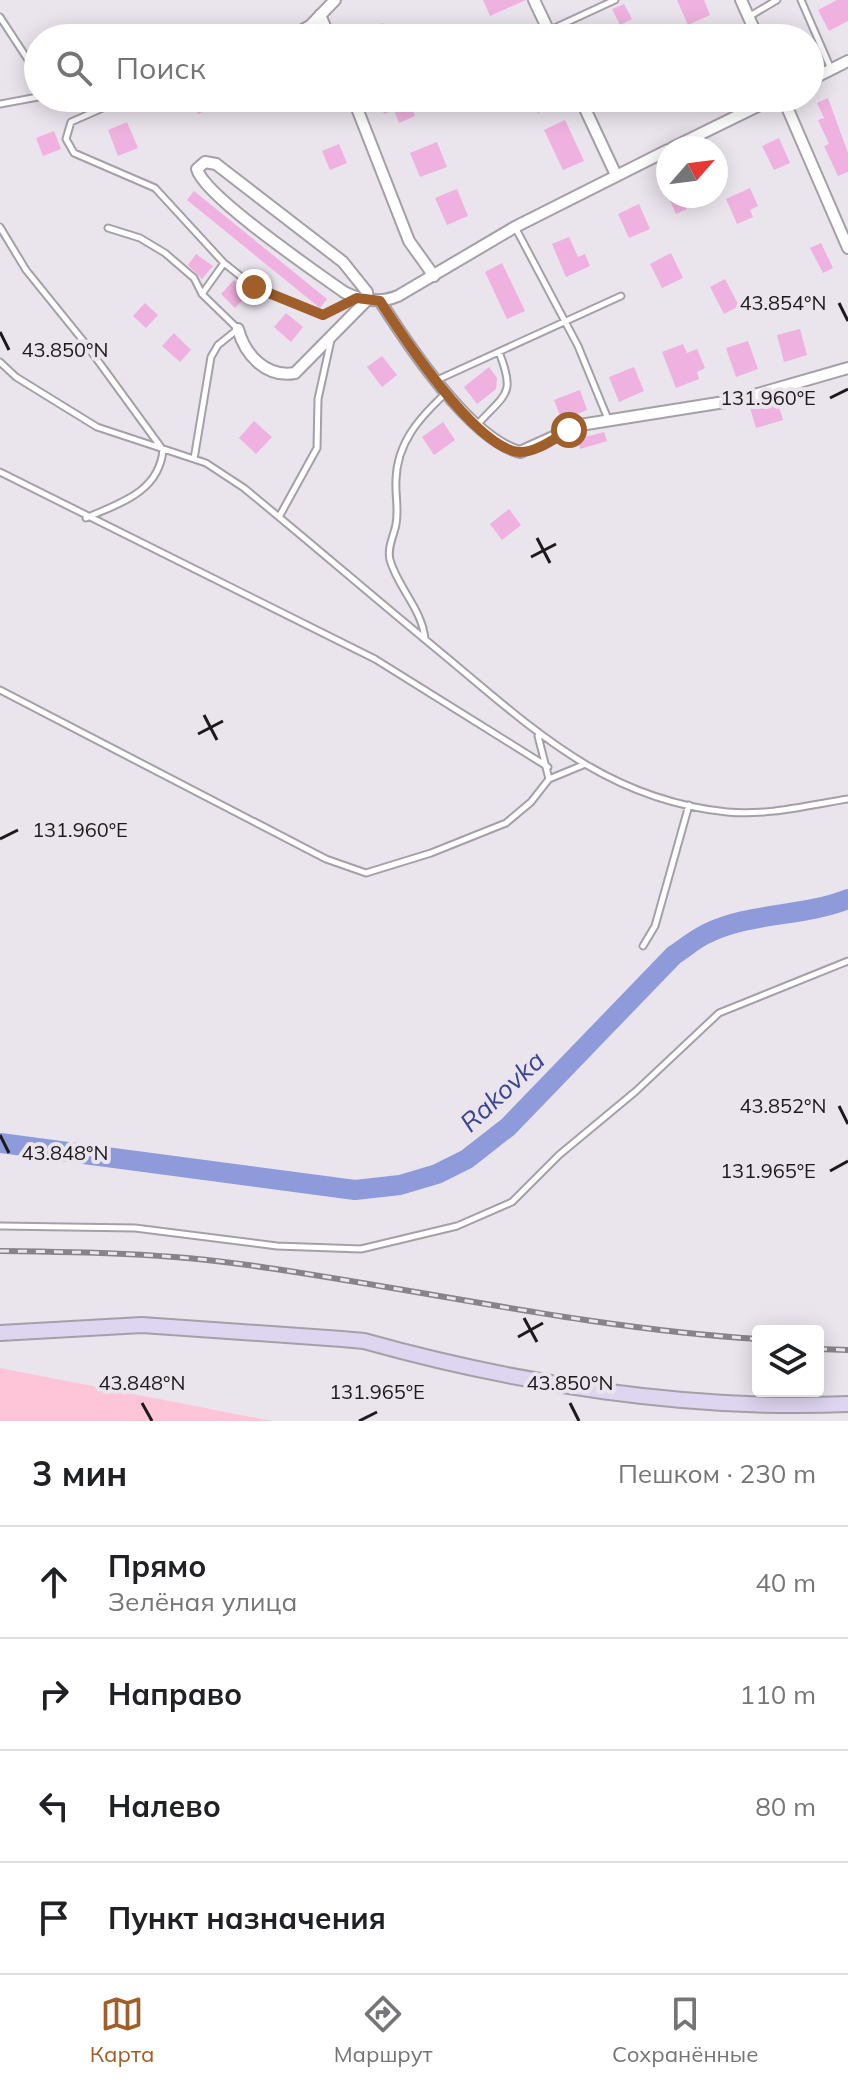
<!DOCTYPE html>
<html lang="ru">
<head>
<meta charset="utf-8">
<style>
  :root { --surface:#fff; --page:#f2f2f2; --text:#202124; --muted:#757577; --line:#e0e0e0; --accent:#9f5e2a }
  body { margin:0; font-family:Mulish,sans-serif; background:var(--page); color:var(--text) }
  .controls { position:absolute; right:24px; bottom:24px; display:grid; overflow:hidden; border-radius:8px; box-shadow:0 4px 20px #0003 }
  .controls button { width:72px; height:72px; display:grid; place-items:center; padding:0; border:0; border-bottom:2px solid var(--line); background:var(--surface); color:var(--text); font:40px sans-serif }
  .compass { position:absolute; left:656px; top:136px; width:72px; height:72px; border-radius:50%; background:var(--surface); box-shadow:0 4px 20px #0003; rotate:62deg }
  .stop { position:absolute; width:24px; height:24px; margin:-18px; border:6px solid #9f5e2a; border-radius:50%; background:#fff }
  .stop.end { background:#9f5e2a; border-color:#fff; box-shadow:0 2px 8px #0008 }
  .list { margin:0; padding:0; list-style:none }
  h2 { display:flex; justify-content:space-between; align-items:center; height:104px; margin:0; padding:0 32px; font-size:34px }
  h2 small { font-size:26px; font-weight:400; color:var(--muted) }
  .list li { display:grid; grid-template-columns:52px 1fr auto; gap:24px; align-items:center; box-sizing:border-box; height:112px; padding:0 32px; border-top:2px solid var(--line) }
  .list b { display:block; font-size:30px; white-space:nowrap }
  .list p { margin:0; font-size:26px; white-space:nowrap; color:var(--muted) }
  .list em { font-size:26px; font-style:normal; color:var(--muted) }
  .icon { flex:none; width:44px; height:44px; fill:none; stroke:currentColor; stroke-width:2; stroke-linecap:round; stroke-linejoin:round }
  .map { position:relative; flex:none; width:848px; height:1421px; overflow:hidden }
  .search { position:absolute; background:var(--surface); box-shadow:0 4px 20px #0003; left:24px; right:24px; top:24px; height:88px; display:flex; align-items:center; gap:20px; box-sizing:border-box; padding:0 28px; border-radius:44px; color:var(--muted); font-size:30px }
  .sheet { height:552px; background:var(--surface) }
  nav { display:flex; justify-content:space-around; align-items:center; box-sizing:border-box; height:112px; border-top:2px solid var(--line); background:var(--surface); font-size:22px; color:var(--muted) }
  nav a { display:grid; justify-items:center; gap:4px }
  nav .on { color:var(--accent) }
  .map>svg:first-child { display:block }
</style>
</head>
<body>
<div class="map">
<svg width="848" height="1421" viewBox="0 0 848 1421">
  <rect width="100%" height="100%" fill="#eae4ed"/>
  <path fill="#fec4d8" d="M 0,1368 L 272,1421 L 0,1421 Z"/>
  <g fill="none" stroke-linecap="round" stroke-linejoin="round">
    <path stroke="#8e9ada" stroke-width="20" d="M 0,1143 L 355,1190 L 400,1185 L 437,1174 L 467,1159 L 508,1127 L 674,955 C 685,948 695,939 706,934 C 750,912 803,917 848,899"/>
  </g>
  <path fill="#efb1df" d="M 483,0 L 526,0 L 490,16 Z
    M 677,0 L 704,0 L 710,15 L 688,25 Z
    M 837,0 L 848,0 L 848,21 L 829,31 L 818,10 Z
    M 624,4 L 632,19 L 620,25 L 612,9 Z
    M 383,23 L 389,38 L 346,38 L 346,37 Z
    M 792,25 L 799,38 L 768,38 Z
    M 191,98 L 212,98 L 215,107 L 198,114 Z
    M 384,98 L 427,98 L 428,99 L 411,105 L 415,116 L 399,123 L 394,110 L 384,114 L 379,100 Z
    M 532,98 L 571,98 L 538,113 Z
    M 828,98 L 848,153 L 848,172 L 838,176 L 824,146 L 829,144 L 818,120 L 824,118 L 817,103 Z
    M 565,120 L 584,161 L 563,170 L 544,130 Z
    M 127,122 L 138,148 L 118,156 L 108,130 Z
    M 54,131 L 61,149 L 43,156 L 36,138 Z
    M 779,138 L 790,163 L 774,170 L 762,146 Z
    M 437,142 L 447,167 L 420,177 L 410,153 Z
    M 339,144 L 347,163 L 330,170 L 322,151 Z
    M 750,188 L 758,206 L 750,210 L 753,217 L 737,224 L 726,199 Z
    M 457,189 L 468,216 L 447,225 L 435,198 Z
    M 194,191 L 327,299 L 320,308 L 187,200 Z
    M 668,196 L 681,196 L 687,209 L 676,214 Z
    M 639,204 L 650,229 L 629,238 L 618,214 Z
    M 569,237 L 578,257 L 585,254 L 590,266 L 566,277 L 552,244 Z
    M 821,243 L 833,268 L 823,273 L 810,248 Z
    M 671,253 L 683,278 L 662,288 L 650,264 Z
    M 196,254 L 213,266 L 202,279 L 188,265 Z
    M 502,263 L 525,311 L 507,319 L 485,272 Z
    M 725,279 L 739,306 L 724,314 L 710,287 Z
    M 234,280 L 248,294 L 235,308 L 221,294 Z
    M 145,303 L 158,315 L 146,328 L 133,316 Z
    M 286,313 L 303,327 L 291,342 L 274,327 Z
    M 800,329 L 807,355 L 784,362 L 777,335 Z
    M 174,333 L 191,350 L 180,362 L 162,346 Z
    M 748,341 L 758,369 L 736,377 L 726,348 Z
    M 683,344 L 687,353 L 697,349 L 705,368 L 697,372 L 699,379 L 676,388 L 662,352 Z
    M 382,356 L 397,375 L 382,387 L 367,367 Z
    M 489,367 L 497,378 L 496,389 L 477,404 L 464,387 Z
    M 634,367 L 644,391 L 619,402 L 609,377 Z
    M 580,390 L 587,410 L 562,420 L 554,400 Z
    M 777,400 L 783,420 L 756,428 L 750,408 Z
    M 254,421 L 272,437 L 256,454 L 239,438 Z
    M 443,422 L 455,440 L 434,455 L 422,437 Z
    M 604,432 L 607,441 L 580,449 L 578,439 Z
    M 509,509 L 521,525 L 502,540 L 490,524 Z"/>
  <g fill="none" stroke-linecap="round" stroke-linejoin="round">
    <defs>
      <path id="lane" d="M 801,0 L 831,69
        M 750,16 L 777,0
        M 0,17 L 38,75
        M 548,31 L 615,0
        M 121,100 L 71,122 L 66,139 L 74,153 L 155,188 L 224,263 L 254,287 L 323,315 L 355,299
        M 0,104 L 38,97
        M 0,227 L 26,270 L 85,343 L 163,450 C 159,492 120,503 86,518
        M 515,227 L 578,346 L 608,419
        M 108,228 L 140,238 L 165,253 L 194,278 L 202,294 L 238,329 L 218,345 L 211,357 L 194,459
        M 202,294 L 224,263
        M 0,362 L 16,377 L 97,427 L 206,463 L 244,488 C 311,543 377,600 445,656 C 534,730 605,799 727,812 C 767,816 809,805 848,799
        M 437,380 L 621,296
        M 477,425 C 506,393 516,395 499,352
        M 0,472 L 375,659 L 548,767
        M 279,517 L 317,448 L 318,399 L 331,340
        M 425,639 C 422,609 398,588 390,560 C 387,547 394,536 396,524 C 399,509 395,495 396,480 C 397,442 420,417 447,392
        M 0,690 L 326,859 L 366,873 L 431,853 L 506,823 L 531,802 L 549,779 L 583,765
        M 538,736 L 549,779
        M 643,946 L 655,926 L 689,805
        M 0,1226 L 135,1228 L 277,1246 L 361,1249 L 457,1226 L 512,1202 L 559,1155 L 636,1091 L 719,1013 L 848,961"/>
      <path id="street" d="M 534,0 L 552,38
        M 741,0 L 758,38
        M 320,15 L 330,38
        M 288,38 L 310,26 L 335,0
        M 810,80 L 848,61
        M 353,98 L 409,241 L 434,276
        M 580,98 L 616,175
        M 783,98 L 848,248
        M 122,99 L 126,98
        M 672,148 L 774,98
        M 380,301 C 408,345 470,439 520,452 L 580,425 L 737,400 L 848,368
        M 238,329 C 245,355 266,378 295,373 L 368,299 L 367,292 L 343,262 L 216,164 L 205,162 L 197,169 C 204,196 316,272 344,292 C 361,301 381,303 398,296 L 515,227 L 668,150"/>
      <path id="secondary" d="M 0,1333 L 142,1325 L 342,1339 L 364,1341 C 518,1384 688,1411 848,1404"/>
    </defs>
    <use href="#lane" stroke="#a59fa8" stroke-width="9"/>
    <use href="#street" stroke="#a59fa8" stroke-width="14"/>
    <use href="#secondary" stroke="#a59fa8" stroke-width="18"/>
    <use href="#lane" stroke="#fff" stroke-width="5"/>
    <use href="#street" stroke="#fff" stroke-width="10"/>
    <use href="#secondary" stroke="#ded6f1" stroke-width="14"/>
    <defs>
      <path id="rail" d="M 0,1251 C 82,1252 166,1253 248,1265 C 419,1289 586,1328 758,1339
        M 818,1349 L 848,1350"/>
    </defs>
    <use href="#rail" stroke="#878389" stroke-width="6"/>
    <use href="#rail" stroke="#eae4ed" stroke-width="3" stroke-dasharray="9" stroke-linecap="butt"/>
  </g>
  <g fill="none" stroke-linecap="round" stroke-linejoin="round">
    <path stroke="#9f5e2a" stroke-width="10" d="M 254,287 L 323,315 L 357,298 L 380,301 C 403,337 476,448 519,452 C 536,453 555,438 569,430"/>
  </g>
  <path fill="none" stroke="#1c1a1d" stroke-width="3" d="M 839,303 L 848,321M 0,332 L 9,350M 830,398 L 848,389M 537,538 L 550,563M 531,557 L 556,544M 204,715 L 217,740M 198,734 L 223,721M 0,839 L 18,830M 839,1106 L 848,1124M 0,1135 L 9,1153M 830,1171 L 848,1161M 524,1318 L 537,1342M 518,1337 L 543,1323M 142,1403 L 152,1421M 570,1403 L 579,1421M 359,1421 L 377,1412"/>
  <g text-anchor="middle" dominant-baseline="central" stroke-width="8" stroke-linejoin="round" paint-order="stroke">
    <g font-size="26" font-style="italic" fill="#3c4390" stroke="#eae4ed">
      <text transform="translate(502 1091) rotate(-43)">Rakovka</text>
    </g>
  </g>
  <g font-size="20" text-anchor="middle" fill="#1c1a1d" stroke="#eae4ed" stroke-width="8" stroke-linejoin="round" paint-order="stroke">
    <text x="783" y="310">43.854°N</text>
    <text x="65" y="357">43.850°N</text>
    <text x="768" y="405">131.960°E</text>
    <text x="80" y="837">131.960°E</text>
    <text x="783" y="1113">43.852°N</text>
    <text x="65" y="1160">43.848°N</text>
    <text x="768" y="1178">131.965°E</text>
    <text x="142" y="1390">43.848°N</text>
    <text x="570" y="1390">43.850°N</text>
    <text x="377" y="1399">131.965°E</text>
  </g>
</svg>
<div class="controls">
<button><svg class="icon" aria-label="layers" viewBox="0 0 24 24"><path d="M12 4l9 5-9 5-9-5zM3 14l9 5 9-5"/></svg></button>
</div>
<svg class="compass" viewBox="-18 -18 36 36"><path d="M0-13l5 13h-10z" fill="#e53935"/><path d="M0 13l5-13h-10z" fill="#757577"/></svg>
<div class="stop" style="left:569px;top:430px"></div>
<div class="stop end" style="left:254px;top:287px"></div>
<div class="search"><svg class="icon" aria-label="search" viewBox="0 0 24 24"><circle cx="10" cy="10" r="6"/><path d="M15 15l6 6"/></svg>Поиск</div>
</div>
<section class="sheet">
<h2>3 мин<small>Пешком · 230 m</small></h2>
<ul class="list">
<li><svg class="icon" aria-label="ahead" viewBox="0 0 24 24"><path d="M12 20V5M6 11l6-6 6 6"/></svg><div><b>Прямо</b><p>Зелёная улица</p></div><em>40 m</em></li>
<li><svg class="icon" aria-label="right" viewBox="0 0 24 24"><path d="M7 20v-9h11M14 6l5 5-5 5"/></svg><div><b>Направо</b></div><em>110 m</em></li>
<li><svg class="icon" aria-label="left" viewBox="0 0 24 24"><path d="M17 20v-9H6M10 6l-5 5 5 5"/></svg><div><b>Налево</b></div><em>80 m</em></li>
<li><svg class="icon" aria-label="arrive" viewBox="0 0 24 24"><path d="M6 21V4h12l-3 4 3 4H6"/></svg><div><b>Пункт назначения</b></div></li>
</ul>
</section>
<nav>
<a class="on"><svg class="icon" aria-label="map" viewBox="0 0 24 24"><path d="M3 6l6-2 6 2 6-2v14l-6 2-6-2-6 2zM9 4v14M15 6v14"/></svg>Карта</a>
<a><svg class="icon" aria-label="directions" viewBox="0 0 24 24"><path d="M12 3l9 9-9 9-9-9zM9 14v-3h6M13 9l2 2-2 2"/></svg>Маршрут</a>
<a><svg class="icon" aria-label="saved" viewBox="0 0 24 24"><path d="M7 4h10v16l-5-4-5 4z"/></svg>Сохранённые</a>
</nav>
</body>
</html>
